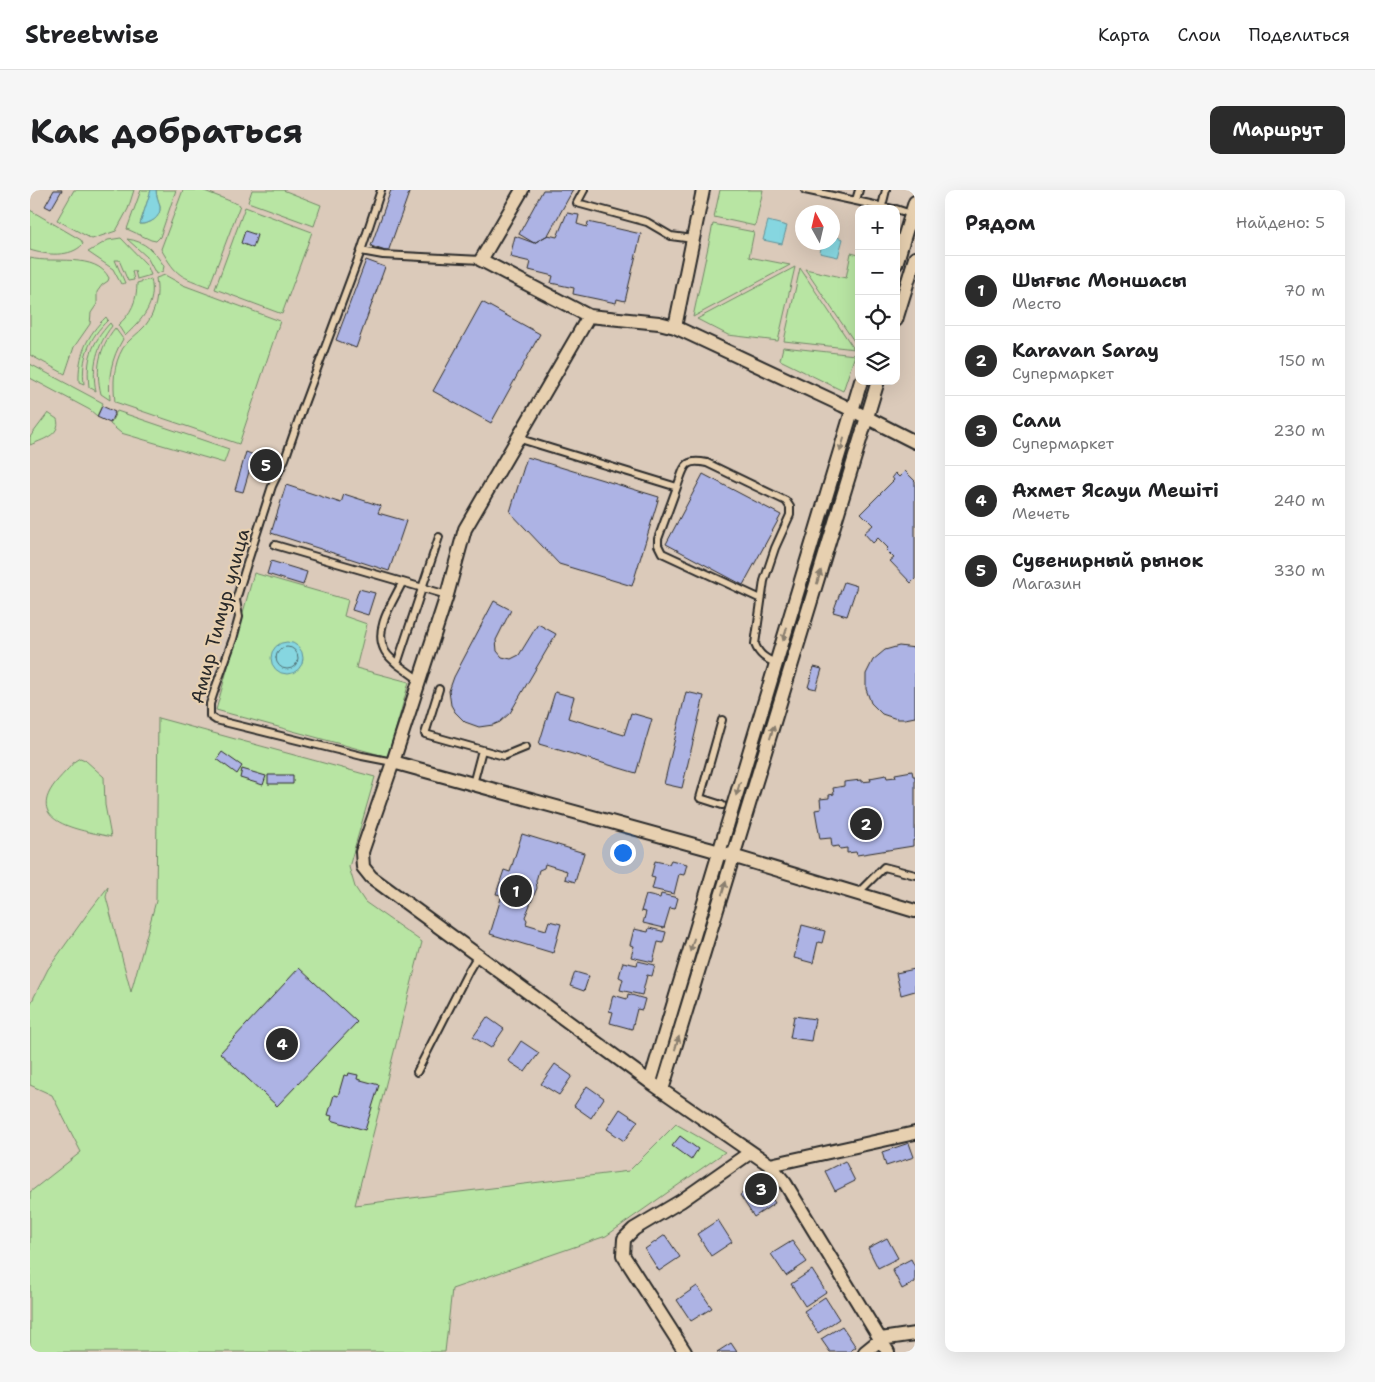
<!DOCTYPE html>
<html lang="ru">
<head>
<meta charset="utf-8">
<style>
  :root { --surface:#fff; --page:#f6f6f6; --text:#202124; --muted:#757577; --line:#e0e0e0; --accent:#2b2b2b }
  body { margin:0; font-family:"Shantell Sans",sans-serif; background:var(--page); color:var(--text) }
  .controls { position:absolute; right:15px; top:15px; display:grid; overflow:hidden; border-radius:10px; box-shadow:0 5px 20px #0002 }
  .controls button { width:45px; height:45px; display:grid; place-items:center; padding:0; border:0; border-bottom:1px solid var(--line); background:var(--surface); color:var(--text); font:25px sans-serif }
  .compass { position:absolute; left:765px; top:15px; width:45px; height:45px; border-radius:50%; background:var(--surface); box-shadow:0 5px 20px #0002; rotate:352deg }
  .you { position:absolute; left:592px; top:662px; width:18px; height:18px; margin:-12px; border:4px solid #fff; border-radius:50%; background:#1a73e8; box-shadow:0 0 0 8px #1a73e833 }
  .badge { display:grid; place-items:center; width:32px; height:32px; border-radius:50%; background:var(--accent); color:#fff; font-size:16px; font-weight:700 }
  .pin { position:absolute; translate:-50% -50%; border:2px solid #fff; box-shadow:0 1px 5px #0006 }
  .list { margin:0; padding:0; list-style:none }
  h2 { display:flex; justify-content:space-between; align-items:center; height:65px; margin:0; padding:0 20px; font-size:21px }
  h2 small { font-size:16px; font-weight:400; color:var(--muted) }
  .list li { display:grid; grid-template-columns:32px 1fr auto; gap:15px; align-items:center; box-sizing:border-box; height:70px; padding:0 20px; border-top:1px solid var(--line) }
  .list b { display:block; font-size:19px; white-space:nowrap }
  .list p { margin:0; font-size:16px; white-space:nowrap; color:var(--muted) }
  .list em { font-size:16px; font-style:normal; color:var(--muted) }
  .icon { flex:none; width:28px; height:28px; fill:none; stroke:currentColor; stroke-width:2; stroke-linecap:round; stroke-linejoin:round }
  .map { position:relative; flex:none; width:885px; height:1162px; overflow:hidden; border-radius:10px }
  header { display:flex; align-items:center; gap:30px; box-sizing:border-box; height:70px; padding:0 25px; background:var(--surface); border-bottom:1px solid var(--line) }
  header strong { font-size:24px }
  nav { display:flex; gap:28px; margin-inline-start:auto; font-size:18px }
  .intro { display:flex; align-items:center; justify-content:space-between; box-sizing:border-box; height:120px; padding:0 30px }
  h1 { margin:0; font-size:35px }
  .button { padding:12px 22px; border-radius:10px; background:var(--accent); color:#fff; font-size:18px; font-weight:700 }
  main { display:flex; gap:30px; padding:0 30px }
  aside { flex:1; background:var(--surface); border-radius:10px; box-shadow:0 5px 20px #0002 }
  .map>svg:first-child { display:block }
</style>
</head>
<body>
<header>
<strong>Streetwise</strong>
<nav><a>Карта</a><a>Слои</a><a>Поделиться</a></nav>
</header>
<div class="intro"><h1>Как добраться</h1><a class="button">Маршрут</a></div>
<main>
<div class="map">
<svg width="885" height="1162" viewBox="0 0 885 1162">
  <rect width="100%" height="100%" fill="#dbcaba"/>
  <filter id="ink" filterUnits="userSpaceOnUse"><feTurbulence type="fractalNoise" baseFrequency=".02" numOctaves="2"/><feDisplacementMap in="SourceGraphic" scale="10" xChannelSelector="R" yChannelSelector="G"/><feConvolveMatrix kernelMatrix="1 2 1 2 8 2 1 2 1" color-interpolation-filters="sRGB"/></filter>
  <g filter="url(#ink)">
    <path fill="#b8e5a3" stroke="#728867" d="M 44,0 L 104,0 L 98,19 L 86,41 L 62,49 L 27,30 Z
      M 111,0 L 121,0 L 110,34 C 119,35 131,27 130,17 C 129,11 126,6 126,0 L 146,0 L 130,47 L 126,51 L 121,50 L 97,39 Z
      M 153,0 L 172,0 L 210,15 L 179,97 C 150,86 147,87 131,59 Z
      M 222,0 L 253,0 L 291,15 L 284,36 L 218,12 Z
      M 690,0 L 733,0 L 725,36 L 684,27 Z
      M 215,17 L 282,42 L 252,124 L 185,99 Z
      M 0,20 L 51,50 L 53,54 C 41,68 15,65 0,60 Z
      M 683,34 L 724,42 L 719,67 L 760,75 L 663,127 Z
      M 91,48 L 117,75 L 121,85 L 107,89 L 105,81 L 102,81 L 104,90 L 98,91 L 89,70 L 85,70 L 95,93 L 91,94 L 83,79 L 58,62 L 78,50 Z
      M 97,49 C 115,51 125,62 134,76 L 133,81 L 126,84 L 117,67 Z
      M 821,63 L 829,65 L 828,157 L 775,79 L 816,88 Z
      M 0,68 C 23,74 66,62 79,88 L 78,91 L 72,95 L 67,102 L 67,114 L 61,123 L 60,134 L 44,157 L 35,184 L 0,165 Z
      M 765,77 L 748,151 L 698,145 L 667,129 Z
      M 770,78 L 824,159 L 825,159 L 754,151 Z
      M 135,85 L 153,95 L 250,131 L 209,254 L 85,212 C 83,193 83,175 93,158 C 99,149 108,144 115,136 C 126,122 129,105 126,88 Z
      M 121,89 C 127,114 112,130 95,146 L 88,135 C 101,124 107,111 107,93 Z
      M 76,127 L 78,130 C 59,148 51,168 54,194 L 49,192 C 48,165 57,145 76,127 Z
      M 80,133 L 82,136 C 67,155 61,177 66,201 L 59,197 C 56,169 61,154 80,133 Z
      M 85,138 L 93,149 C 81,169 78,187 80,210 L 71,204 C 65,179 69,158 85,138 Z
      M 753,157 L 825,165 L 813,201 L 750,170 Z
      M 0,174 L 73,213 L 67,226 L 60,220 L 0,188 Z
      M 87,221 L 199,259 L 194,273 L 91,243 L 80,234 Z
      M 18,223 L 27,229 C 32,245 11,250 0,255 L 0,247 Z
      M 224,383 L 318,410 L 314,426 L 337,434 L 326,478 L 379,492 L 358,567 L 186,520 Z
      M 128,528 L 345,587 L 319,677 L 325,697 L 335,712 L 392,752 L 325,1015 L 599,981 L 646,934 L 695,962 L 576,1046 L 422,1099 L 415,1162 L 0,1162 L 0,1002 L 51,962 L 22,905 L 0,895 L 0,815 L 18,779 L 58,723 L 78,697 L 76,707 L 101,802 L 126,711 Z
      M 50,568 L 55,570 L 74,587 L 75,615 L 81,647 C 59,641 1,636 20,601 C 26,590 37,581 45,571 Z"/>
    <path fill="#86d6e0" stroke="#629298" d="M 121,0 L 126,0 C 126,6 129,11 130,17 C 131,28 120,34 110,34 Z
      M 738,31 L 757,36 L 752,54 L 733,50 Z
      M 803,46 L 813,49 L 808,67 L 790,63 L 792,53 L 802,52 Z
      M241 468a16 16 0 1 1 32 0a16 16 0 1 1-32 0Z"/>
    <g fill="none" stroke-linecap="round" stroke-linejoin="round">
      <path stroke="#4f6f73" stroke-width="1" d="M246 468a11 11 0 1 1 22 0a11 11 0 1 1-22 0Z"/>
    </g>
    <path fill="#adb3e4" stroke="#2b2b2b" d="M 24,0 L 32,0 L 21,19 L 15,16 Z
      M 361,0 L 380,0 L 358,62 L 341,56 Z
      M 513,0 L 543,0 L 518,45 L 504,53 L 489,44 Z
      M 537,23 L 549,25 L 547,34 L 557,37 L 558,32 L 611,44 L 595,111 L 587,109 L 586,113 L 543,104 L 544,98 L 521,93 L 523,86 L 499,80 L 501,72 L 480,67 L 485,46 L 504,53 L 518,45 L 527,47 Z
      M 215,41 L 227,45 L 223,58 L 211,53 Z
      M 336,70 L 355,77 L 326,158 L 306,150 Z
      M 452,112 L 510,144 L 461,233 L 403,201 Z
      M 72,216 L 85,222 L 80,233 L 67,227 Z
      M 216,262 L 224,265 L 213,302 L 205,300 Z
      M 497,267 L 629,307 L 602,396 L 529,374 L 480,322 Z
      M 875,281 L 885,291 L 885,389 L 881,393 L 860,371 L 864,368 L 856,360 L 858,358 L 848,348 L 843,353 L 834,343 L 843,335 L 831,323 L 864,290 L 862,287 L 865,283 L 869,287 Z
      M 673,284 L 751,325 L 713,395 L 636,354 Z
      M 256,295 L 311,313 L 314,304 L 351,316 L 348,323 L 376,331 L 359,381 L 241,343 Z
      M 241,371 L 277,382 L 273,395 L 237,384 Z
      M 814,392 L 827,396 L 817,426 L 803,422 Z
      M 329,399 L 345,403 L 338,425 L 322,420 Z
      M 464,411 L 481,420 L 466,450 L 467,461 L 472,467 L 481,469 L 489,465 L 508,434 L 526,444 L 480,523 L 470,532 L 463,535 L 449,537 L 435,532 L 425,522 L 421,515 L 419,501 L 424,487 Z
      M 869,456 L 885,458 L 885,527 L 875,529 L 867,529 L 852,524 L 841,513 L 836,499 L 836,484 L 843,470 L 855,460 Z
      M 784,477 L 792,479 L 786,499 L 778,497 Z
      M 525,502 L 544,507 L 538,528 L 594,545 L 601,523 L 622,529 L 606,583 L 509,554 Z
      M 656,502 L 674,506 L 652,598 L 634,594 Z
      M 192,562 L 212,576 L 207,584 L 187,569 Z
      M 212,579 L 236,586 L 233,595 L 210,588 Z
      M 882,581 L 883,586 L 885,586 L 885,650 L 883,650 L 883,656 L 827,665 L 826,662 L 817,663 L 817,658 L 810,659 L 809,656 L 802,657 L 801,648 L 790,649 L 785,620 L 791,619 L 790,609 L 799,608 L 799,605 L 804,604 L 803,598 L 814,596 L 814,592 L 831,590 L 831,592 L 841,591 L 840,588 L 856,585 L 857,588 L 866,587 L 865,584 Z
      M 238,585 L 263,585 L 263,594 L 238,594 Z
      M 492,644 L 554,663 L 545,692 L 535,689 L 537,681 L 515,674 L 514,678 L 509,680 L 506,691 L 507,698 L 495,727 L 497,730 L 496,734 L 516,740 L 519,731 L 531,734 L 523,763 L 460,744 L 472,705 L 466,704 L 474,680 L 480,682 Z
      M 641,670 L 657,674 L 654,685 L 649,684 L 644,704 L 622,699 L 625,688 L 621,687 L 625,671 L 639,674 Z
      M 631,704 L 648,708 L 645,719 L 640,718 L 634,738 L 613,733 L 616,722 L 611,721 L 616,705 L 630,708 Z
      M 772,735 L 795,741 L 792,753 L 788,752 L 783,773 L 764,768 Z
      M 619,738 L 636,742 L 633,753 L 628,752 L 623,772 L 601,767 L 604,756 L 600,755 L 604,739 L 618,742 Z
      M 608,771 L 625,775 L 622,786 L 617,785 L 612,805 L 590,800 L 593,789 L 589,787 L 593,772 L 607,775 Z
      M 269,778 L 327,832 L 247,916 L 190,863 Z
      M 885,779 L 885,801 L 871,805 L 866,783 Z
      M 545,782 L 559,786 L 554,801 L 540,796 Z
      M 598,804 L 615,809 L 612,820 L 607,819 L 602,839 L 580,833 L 583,822 L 579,821 L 583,805 L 597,809 Z
      M 764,826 L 785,829 L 781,851 L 760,848 Z
      M 457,827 L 474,839 L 461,858 L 443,847 Z
      M 491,851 L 509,863 L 495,882 L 478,871 Z
      M 525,874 L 542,886 L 529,905 L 511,894 Z
      M 319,883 L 328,885 L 327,889 L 349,895 L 335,940 L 301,930 L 302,926 L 298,925 L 304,905 L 308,906 L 314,885 L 318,886 Z
      M 557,896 L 574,908 L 561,928 L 544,916 Z
      M 590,919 L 608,931 L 594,951 L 577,939 Z
      M 650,946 L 668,959 L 661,970 L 642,956 Z
      M 879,953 L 884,967 L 856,976 L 852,962 Z
      M 815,971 L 825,991 L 805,1001 L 795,981 Z
      M 731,991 L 745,1013 L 724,1027 L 710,1005 Z
      M 688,1030 L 702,1052 L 681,1066 L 667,1044 Z
      M 635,1045 L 650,1067 L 629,1081 L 615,1059 Z
      M 857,1048 L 868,1068 L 848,1078 L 838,1058 Z
      M 762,1051 L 777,1072 L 756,1086 L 741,1064 Z
      M 881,1069 L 885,1077 L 885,1092 L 872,1099 L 862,1079 Z
      M 782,1080 L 796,1102 L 775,1116 L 761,1094 Z
      M 667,1096 L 682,1118 L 661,1131 L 647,1110 Z
      M 795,1107 L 809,1129 L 788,1143 L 774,1121 Z
      M 812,1136 L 826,1157 L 819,1162 L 800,1162 L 791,1149 Z
      M 701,1153 L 707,1162 L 687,1162 Z"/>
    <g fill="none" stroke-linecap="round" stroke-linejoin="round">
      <defs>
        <path id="service" d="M 351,0 L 331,61 L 274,214 L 255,269 L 242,296 L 216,377 L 206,410 L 209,427 L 203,449 L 185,499 L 180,514 L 180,526 L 186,530 L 332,566 L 363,572
          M 554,0 L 547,13 L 617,32 L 641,46 L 663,49
          M 775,0 L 863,19
          M 826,10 L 829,0
          M 852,16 L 856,0
          M 866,19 L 881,24
          M 331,61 L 353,65 L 451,70
          M 487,248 L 647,297 C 655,277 653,268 677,273 L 756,311 L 760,317 L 760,325 L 745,358 L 734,391 L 725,454 C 729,465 736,469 746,473
          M 647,297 L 628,349 L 628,355 L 632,363 L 731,409
          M 245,355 L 417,405
          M 367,474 C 363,470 356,465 354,459 C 344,438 363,412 372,393
          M 388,489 L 367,474 L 409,347
          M 409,499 L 395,544 L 474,566 L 496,557
          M 443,594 L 452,560
          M 692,615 L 670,608 L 692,530
          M 828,703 L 854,677 L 885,685
          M 387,882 L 439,780 L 448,765"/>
        <path id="minor" d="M 492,0 L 451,70 L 559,126 L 629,133 L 645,137 L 812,215 L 885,252
          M 866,74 L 885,12
          M 559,126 L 435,339 L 417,405 L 363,572 L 679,659 L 885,721
          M 866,130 L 885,68
          M 645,137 L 673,0
          M 363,572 L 332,662 L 333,677 L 341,687 L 620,892 L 740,975 L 755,993 L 858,1162
          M 620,892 L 831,191
          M 632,900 L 848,191
          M 740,975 L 885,943
          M 655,1162 L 593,1065 L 594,1049 L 604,1039 L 651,1011 L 721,962
          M 835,1162 L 851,1149 L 885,1144"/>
      </defs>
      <use href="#service" stroke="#2b2b2b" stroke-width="10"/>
      <use href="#minor" stroke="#2b2b2b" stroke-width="16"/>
      <use href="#service" stroke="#e7d0b0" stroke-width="6"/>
      <use href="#minor" stroke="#e7d0b0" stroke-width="12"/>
    </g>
    <defs><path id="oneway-solid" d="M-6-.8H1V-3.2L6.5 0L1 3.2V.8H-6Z" transform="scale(1.25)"/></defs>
    <g fill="#897e6e">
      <use href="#oneway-solid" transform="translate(812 255) rotate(107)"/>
      <use href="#oneway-solid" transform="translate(789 387) rotate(-73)"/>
      <use href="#oneway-solid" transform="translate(755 444) rotate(107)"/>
      <use href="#oneway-solid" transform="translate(742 542) rotate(-73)"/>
      <use href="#oneway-solid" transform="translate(708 599) rotate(107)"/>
      <use href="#oneway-solid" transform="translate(694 698) rotate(-73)"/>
      <use href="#oneway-solid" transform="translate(662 755) rotate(107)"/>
      <use href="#oneway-solid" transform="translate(647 853) rotate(-73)"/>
    </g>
  </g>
  <g text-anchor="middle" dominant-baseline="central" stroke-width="4.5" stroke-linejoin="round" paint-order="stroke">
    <g font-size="19" fill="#2b2b2b" stroke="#e7d0b0">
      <text transform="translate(190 426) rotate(-75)">Амир Тимур улица</text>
    </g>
  </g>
</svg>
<div class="controls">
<button>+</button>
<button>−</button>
<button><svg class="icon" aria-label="locate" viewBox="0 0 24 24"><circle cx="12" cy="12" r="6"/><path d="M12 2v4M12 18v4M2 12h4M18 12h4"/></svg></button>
<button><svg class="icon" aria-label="layers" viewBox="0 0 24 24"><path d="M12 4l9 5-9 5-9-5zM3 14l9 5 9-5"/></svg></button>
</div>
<svg class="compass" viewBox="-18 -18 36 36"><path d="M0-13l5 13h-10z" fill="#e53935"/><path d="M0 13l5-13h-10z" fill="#757577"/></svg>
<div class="you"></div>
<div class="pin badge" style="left:486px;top:701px">1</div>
<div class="pin badge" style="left:836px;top:634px">2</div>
<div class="pin badge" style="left:731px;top:999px">3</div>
<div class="pin badge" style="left:252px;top:854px">4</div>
<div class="pin badge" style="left:236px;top:275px">5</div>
</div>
<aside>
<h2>Рядом<small>Найдено: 5</small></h2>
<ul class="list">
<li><span class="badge">1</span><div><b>Шығыс Моншасы</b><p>Место</p></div><em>70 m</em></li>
<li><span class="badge">2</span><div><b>Karavan Saray</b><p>Супермаркет</p></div><em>150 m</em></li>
<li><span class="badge">3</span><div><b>Сали</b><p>Супермаркет</p></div><em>230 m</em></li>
<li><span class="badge">4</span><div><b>Ахмет Ясауи Мешіті</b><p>Мечеть</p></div><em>240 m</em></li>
<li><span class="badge">5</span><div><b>Сувенирный рынок</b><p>Магазин</p></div><em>330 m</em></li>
</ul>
</aside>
</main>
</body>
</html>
